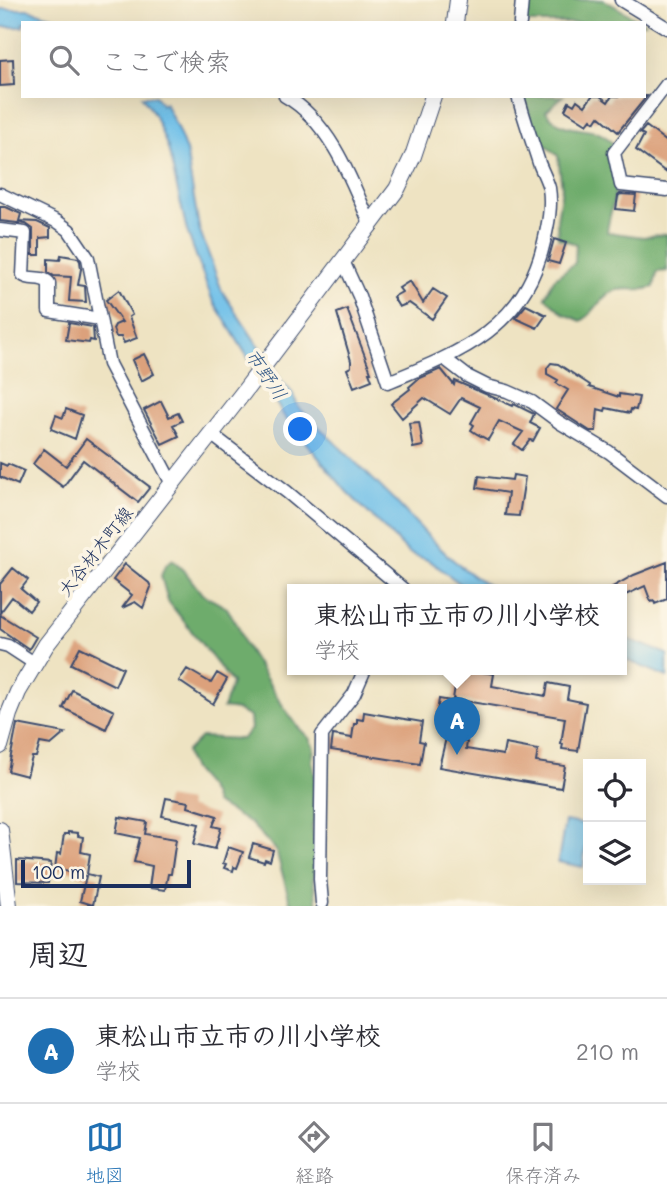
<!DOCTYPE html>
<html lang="ja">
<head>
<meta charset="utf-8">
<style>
  :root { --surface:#fff; --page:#f7f7f7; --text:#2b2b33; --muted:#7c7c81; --line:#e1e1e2; --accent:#1f6fb2 }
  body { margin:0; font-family:Mali,"Klee One",sans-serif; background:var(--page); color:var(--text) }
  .controls { position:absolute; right:21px; bottom:21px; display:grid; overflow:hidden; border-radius:0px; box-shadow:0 7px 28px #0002 }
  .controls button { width:63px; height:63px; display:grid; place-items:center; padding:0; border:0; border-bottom:2px solid var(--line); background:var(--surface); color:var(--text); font:35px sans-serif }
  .scale { position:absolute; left:21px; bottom:18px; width:170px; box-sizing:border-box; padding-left:7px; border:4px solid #1b2f5e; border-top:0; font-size:19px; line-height:24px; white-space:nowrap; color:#1b2f5e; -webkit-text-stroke:5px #fcf5e5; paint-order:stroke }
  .you { position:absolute; left:301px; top:430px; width:24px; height:24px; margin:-18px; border:5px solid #fff; border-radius:50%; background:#1a73e8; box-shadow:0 0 0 10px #1a73e833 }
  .badge { display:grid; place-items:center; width:46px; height:46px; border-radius:50%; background:var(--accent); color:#fff; font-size:23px; font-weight:700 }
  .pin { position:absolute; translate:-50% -58px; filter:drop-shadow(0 2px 4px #0008) }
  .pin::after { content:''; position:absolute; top:37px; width:24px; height:21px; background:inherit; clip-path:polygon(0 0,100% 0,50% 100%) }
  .popup { position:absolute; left:287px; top:584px; width:340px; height:91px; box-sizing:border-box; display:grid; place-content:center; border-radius:0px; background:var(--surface); filter:drop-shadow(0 2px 5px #0005); font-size:23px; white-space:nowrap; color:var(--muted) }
  .popup b { font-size:26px; color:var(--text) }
  .popup::after { content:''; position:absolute; left:50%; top:100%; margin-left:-14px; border:14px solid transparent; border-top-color:var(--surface) }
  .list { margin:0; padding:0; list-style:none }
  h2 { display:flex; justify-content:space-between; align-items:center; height:91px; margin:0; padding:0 28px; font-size:30px }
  h2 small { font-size:23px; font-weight:400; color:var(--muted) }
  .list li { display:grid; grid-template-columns:46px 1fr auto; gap:21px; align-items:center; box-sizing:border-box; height:105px; padding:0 28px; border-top:2px solid var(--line) }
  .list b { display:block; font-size:26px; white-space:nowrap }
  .list p { margin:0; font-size:23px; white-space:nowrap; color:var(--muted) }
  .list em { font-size:23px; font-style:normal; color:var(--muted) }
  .icon { flex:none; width:38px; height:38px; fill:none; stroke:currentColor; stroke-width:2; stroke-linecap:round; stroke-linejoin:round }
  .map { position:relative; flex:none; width:667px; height:906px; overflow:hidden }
  .search { position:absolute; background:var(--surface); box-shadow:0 7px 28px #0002; left:21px; right:21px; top:21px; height:77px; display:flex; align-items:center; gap:18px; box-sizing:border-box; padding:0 24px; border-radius:0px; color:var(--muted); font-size:26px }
  .sheet { height:196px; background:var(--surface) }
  nav { display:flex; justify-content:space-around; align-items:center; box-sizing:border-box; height:98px; border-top:2px solid var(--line); background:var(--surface); font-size:19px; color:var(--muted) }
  nav a { display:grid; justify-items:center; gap:4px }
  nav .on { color:var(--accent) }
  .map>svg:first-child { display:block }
</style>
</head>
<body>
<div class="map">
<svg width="667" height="906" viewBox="0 0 667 906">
  <rect width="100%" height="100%" fill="#fcf5e5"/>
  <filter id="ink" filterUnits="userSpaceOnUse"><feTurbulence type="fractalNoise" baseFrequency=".0143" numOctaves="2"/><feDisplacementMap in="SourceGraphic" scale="14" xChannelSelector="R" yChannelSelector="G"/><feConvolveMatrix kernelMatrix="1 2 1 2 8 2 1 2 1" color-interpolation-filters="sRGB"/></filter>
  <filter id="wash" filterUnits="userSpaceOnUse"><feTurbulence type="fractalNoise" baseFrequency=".00686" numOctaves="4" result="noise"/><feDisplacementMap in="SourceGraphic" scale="28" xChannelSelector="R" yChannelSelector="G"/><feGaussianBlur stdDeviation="1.57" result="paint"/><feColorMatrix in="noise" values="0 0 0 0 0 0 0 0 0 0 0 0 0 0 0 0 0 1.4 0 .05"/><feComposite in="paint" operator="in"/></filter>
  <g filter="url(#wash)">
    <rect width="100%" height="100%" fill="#eee3c2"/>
    <path fill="#6eac6c" stroke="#446e65" stroke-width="2" d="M 526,0 L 604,0 L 644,23 L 524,23 Z
      M 524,96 L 563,96 L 546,111 C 564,140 598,119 614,146 L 607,157 C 624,189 611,200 607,232 L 643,237 L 667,234 L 667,271 L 657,272 L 654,287 C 637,293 625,286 614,291 C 599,297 595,314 581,321 L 564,314 L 545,297 L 554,279 L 575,263 L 576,244 L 558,238 L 557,220 L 562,188 L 558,156 L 536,137 Z
      M 172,560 L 186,573 L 202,594 L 227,608 L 238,626 L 244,643 L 283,706 L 299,728 L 309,738 L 314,748 L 312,761 L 315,775 L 315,815 L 312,827 L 318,860 L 313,880 L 317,905 L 296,904 L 290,902 L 276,850 L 250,823 L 215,803 C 210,780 191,777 186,752 L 201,737 L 242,739 L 251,729 L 250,717 L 237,710 L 223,708 L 232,683 L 168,601 L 161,576 L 165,566 Z"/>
    <path fill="#6dbfe9" stroke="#4477a4" stroke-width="2" d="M 0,9 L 27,9 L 74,23 L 23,23 L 23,27 L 0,27 Z
      M 142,96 L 155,96 L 162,105 L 165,103 L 177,128 L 186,151 L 199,228 L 222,291 L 281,380 L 293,394 L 298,407 C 330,438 363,469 395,501 C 425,532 455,569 495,589 L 467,589 L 430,561 L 409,553 L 346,491 L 284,416 L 212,299 L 187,231 L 168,148 L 155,116 Z
      M 622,637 L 667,654 L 667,677 L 622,658 Z
      M 565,821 L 588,825 L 583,867 L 558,862 Z"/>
    <g id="blocks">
      <path fill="#dca17c" d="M 13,59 L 14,85 L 0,86 L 0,60 Z
        M 592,96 L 600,96 L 608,102 L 612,96 L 647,96 L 618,132 L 599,116 L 595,122 L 591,119 L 587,124 L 565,110 L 569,102 L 574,105 L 577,100 L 585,106 Z
        M 646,126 L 667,142 L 667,173 L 636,150 L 644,135 L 640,133 Z
        M 620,194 L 636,195 L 634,211 L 616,209 L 618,196 Z
        M 0,207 L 6,207 L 21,214 L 19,221 L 37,222 L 50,228 L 50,237 L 40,238 L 40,255 L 33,255 L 33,229 L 26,224 L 0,221 Z
        M 554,239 L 566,243 L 559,264 L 548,261 Z
        M 61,255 L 78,258 L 80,261 L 81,269 L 78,285 L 85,286 L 86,302 L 69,301 L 71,277 L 54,276 L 48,272 L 48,259 L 60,260 Z
        M 410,281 L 423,303 L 433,289 L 447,298 L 432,319 L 409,303 L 399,307 L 393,297 L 402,292 L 399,288 Z
        M 119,290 L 132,315 L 129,317 L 137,338 L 124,343 L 121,337 L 116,337 L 113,329 L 115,325 L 122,322 L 106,300 Z
        M 526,305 L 546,315 L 537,328 L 515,318 Z
        M 347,309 L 371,372 L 369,372 L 372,380 L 354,387 L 347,369 L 351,367 L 351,361 L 337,313 Z
        M 69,323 L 93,327 L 94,341 L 90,340 L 89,343 L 66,340 Z
        M 144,354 L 154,374 L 141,381 L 132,360 Z
        M 551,363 L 558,364 L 590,385 L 589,387 L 619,397 L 619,394 L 639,397 L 636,410 L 631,409 L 630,413 L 606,408 L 605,411 L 598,409 L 596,431 L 590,431 L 556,409 L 568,390 L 556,383 L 558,380 L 547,374 L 547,368 Z
        M 441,369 L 454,385 L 455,381 L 513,406 L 514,404 L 534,414 L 530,423 L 540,428 L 533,441 L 530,440 L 522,450 L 514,444 L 523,432 L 499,421 L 488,440 L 477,434 L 471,430 L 474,425 L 471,423 L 480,407 L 461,398 L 450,414 L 424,398 L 402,418 L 391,404 L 410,389 L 409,387 L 418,379 Z
        M 161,401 L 169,417 L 178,413 L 182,421 L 173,425 L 179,436 L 162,444 L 144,410 Z
        M 66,409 L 82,415 L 75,439 L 51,429 L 56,415 L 63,418 Z
        M 419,422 L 423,446 L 413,448 L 409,423 Z
        M 86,439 L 150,487 L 138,502 L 83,460 L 63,487 L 33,464 L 44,449 L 66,466 Z
        M 0,463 L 7,466 L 8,464 L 24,471 L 18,485 L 0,477 Z
        M 513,475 L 525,477 L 519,516 L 505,515 L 508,493 L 477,488 L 479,476 L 512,480 Z
        M 667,562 L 667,599 L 655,604 L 654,601 L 651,602 L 645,586 L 621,597 L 621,589 L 609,589 L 634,575 Z
        M 125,564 L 149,583 L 151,587 L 143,608 L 135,602 L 122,608 L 132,595 L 113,580 Z
        M 13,568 L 28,580 L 21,589 L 36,602 L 29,611 L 12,597 L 0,613 L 0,584 Z
        M 0,615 L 36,637 L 29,649 L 0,629 Z
        M 80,647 L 123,668 L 115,686 L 71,664 Z
        M 187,669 L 211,683 L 217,673 L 227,679 L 213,704 L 179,681 Z
        M 465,669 L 494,674 L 492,686 L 546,696 L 548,683 L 569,687 L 567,699 L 586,703 L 578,751 L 562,749 L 563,744 L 561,744 L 565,718 L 453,699 L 456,680 L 463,681 Z
        M 72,690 L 114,711 L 106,729 L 63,708 Z
        M 439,699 L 457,702 L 454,722 L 436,719 Z
        M 364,712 L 422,722 L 419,741 L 424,742 L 420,764 L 331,750 L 333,735 L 352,738 L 354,724 L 357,724 L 357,719 L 363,720 Z
        M 17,724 L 65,733 L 51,745 L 40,743 L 36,757 L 32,757 L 27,776 L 8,771 Z
        M 446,738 L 467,742 L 466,749 L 503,755 L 505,744 L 538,750 L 536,762 L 565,766 L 561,788 L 439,767 Z
        M 166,798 L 189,802 L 188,807 L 217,816 L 213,826 L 221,828 L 215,849 L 194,844 L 199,824 L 162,816 Z
        M 119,817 L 147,822 L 145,834 L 176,839 L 171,874 L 168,874 L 165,890 L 149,888 L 152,866 L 134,862 L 140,838 L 116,833 Z
        M 68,832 L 78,833 L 78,836 L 83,837 L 81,852 L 90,854 L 87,874 L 99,877 L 93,905 L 80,901 L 86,876 L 78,875 L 78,872 L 55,869 L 57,853 L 61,854 L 64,834 L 68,834 Z
        M 253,844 L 273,850 L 270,861 L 265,859 L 264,862 L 249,857 Z
        M 228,847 L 243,852 L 237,868 L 234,867 L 233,871 L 224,868 L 226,864 L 223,863 Z
        M 17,860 L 51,863 L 48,883 L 17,882 Z"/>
    </g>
  </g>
  <g filter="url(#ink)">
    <use href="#blocks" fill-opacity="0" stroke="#3b4a6d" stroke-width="2"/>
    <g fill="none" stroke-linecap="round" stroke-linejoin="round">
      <defs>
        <path id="minor" d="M 621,0 L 667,28
          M 520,23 L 522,0
          M 667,84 L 614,153 L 621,185 L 667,190
          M 285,96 C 330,121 352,181 371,226
          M 0,194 L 58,222 L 69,230 L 88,258 L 109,364 L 172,484
          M 0,230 L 25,233 L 23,275 C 30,281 42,275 49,283 L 49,311 L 100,319
          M 343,261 L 359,296 L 388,382 C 462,352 525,327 544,242 C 548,225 552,206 549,188 C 547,180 542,171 539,163 C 532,141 524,119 518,96
          M 445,359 L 467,376 L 487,386 L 507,391 L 532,402 L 559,422 L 609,452 L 667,496
          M 211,434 L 287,492 L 403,589
          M 0,644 L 8,646 L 34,663
          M 322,903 L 320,879 L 322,735 L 354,694 L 365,669"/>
        <path id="major" d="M 455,23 L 458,0
          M 0,746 L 9,714 L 18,692 L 46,645 L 243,393 L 397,189 L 413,156 L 433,96
          M 0,830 L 9,906"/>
      </defs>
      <use href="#minor" stroke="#3b4a6d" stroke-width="15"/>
      <use href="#major" stroke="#3b4a6d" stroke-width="18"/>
      <use href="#minor" stroke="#fff" stroke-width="12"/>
      <use href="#major" stroke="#fff" stroke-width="16"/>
    </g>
  </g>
  <g text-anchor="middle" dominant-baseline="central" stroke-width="7" stroke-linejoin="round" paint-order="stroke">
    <g font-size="18" fill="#1b2f5e" stroke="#fcf5e5">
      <text transform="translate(95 551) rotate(-52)">大谷材木町線</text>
    </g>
    <g font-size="19" font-style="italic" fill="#345a88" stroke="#fcf5e5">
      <text transform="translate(267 374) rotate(56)">市野川</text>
    </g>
  </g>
</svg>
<div class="controls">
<button><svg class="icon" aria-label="locate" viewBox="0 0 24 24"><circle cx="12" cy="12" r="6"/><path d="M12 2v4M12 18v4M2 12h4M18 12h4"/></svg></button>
<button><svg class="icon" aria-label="layers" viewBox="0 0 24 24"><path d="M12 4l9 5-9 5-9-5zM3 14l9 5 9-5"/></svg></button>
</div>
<div class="scale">100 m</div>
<div class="you"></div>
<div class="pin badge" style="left:457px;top:755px">A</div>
<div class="popup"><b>東松山市立市の川小学校</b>学校</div>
<div class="search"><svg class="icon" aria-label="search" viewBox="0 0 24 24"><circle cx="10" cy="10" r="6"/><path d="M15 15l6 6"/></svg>ここで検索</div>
</div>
<section class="sheet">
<h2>周辺<small></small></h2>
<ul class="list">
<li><span class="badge">A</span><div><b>東松山市立市の川小学校</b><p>学校</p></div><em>210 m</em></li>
</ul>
</section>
<nav>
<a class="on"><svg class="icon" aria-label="map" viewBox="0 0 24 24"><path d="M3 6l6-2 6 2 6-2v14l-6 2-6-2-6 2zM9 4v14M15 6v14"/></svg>地図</a>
<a><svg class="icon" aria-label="directions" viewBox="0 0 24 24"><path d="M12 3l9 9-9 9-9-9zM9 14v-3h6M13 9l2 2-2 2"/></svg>経路</a>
<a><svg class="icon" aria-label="saved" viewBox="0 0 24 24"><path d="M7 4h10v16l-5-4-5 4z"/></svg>保存済み</a>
</nav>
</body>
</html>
